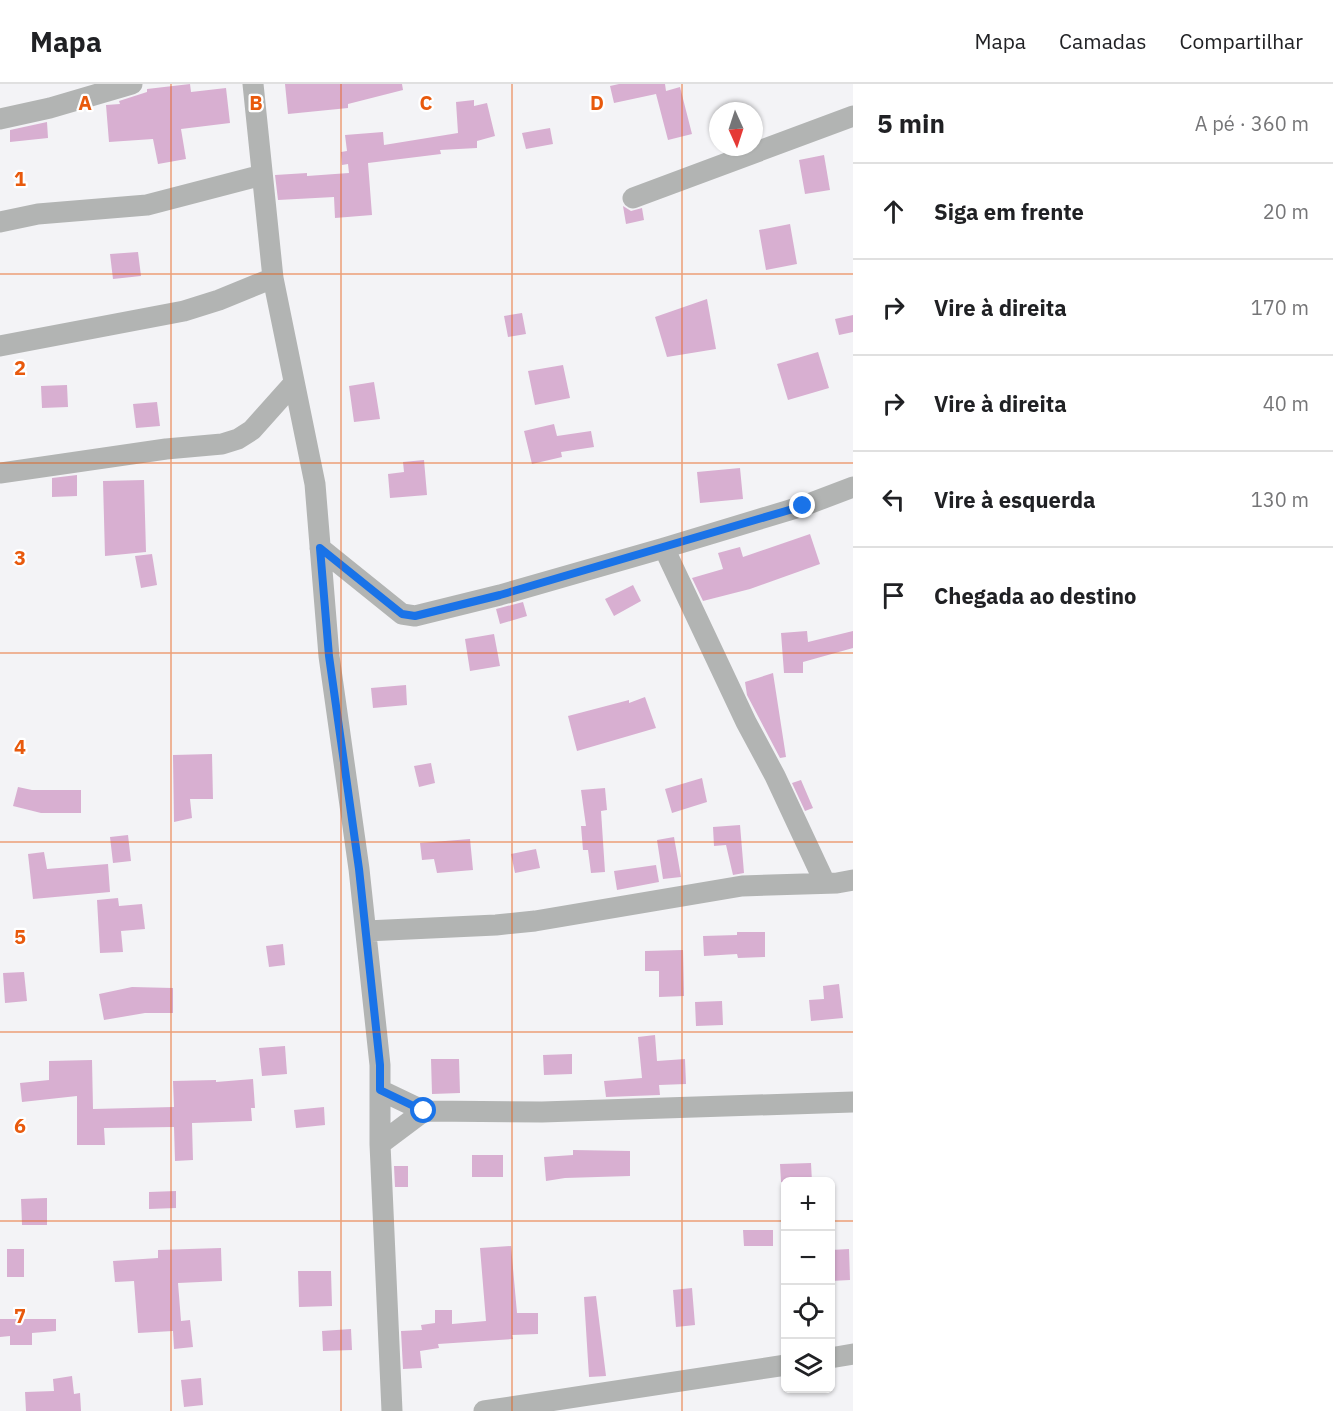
<!DOCTYPE html>
<html lang="pt">
<head>
<meta charset="utf-8">
<style>
  :root { --surface:#fff; --page:#f6f6f6; --text:#202124; --muted:#757577; --line:#e0e0e0 }
  body { margin:0; font-family:"IBM Plex Sans",sans-serif; background:var(--page); color:var(--text) }
  .controls { position:absolute; right:18px; bottom:18px; display:grid; overflow:hidden; border-radius:9px; box-shadow:0 2px 4px #0004 }
  .controls button { width:54px; height:54px; display:grid; place-items:center; padding:0; border:0; border-bottom:2px solid var(--line); background:var(--surface); color:var(--text); font:30px sans-serif }
  .compass { position:absolute; left:709px; top:18px; width:54px; height:54px; border-radius:50%; background:var(--surface); box-shadow:0 2px 4px #0004; rotate:177deg }
  .stop { position:absolute; width:18px; height:18px; margin:-14px; border:4px solid #1a73e8; border-radius:50%; background:#fff }
  .stop.end { background:#1a73e8; border-color:#fff; box-shadow:0 2px 6px #0008 }
  .list { margin:0; padding:0; list-style:none }
  h2 { display:flex; justify-content:space-between; align-items:center; height:78px; margin:0; padding:0 24px; font-size:26px }
  h2 small { font-size:20px; font-weight:400; color:var(--muted) }
  .list li { display:grid; grid-template-columns:39px 1fr auto; gap:18px; align-items:center; box-sizing:border-box; height:96px; padding:0 24px; border-top:2px solid var(--line) }
  .list b { display:block; font-size:22px; white-space:nowrap }
  .list em { font-size:20px; font-style:normal; color:var(--muted) }
  .icon { flex:none; width:33px; height:33px; fill:none; stroke:currentColor; stroke-width:2; stroke-linecap:round; stroke-linejoin:round }
  .map { position:relative; flex:none; width:853px; height:1327px; overflow:hidden }
  header { display:flex; align-items:center; gap:36px; box-sizing:border-box; height:84px; padding:0 30px; background:var(--surface); border-bottom:2px solid var(--line) }
  header strong { font-size:28px }
  nav { display:flex; gap:33px; margin-inline-start:auto; font-size:21px }
  main { display:flex }
  aside { flex:1; background:var(--surface) }
  .map>svg:first-child { display:block }
</style>
</head>
<body>
<header>
<strong>Mapa</strong>
<nav><a>Mapa</a><a>Camadas</a><a>Compartilhar</a></nav>
</header>
<main>
<div class="map">
<svg width="853" height="1327" viewBox="0 0 853 1327">
  <rect width="100%" height="100%" fill="#f3f3f6"/>
  <path fill="#d8afd1" d="M 190,0 L 191,8 L 226,4 L 230,39 L 181,45 L 186,75 L 158,80 L 153,55 L 109,58 L 106,21 L 120,20 L 119,17 L 147,8 L 147,5 Z
    M 285,0 L 402,0 L 403,6 L 348,20 L 348,24 L 288,30 Z
    M 619,0 L 665,0 L 666,7 L 680,3 L 692,50 L 668,56 L 656,10 L 614,19 L 610,2 Z
    M 474,16 L 474,22 L 487,19 L 495,52 L 477,57 L 477,64 L 440,66 L 441,70 L 368,79 L 372,131 L 335,134 L 334,113 L 278,116 L 275,91 L 307,89 L 307,92 L 349,89 L 348,80 L 342,81 L 341,68 L 347,67 L 345,51 L 383,48 L 384,61 L 458,49 L 456,18 Z
    M 47,38 L 48,54 L 10,58 L 10,46 Z
    M 550,44 L 553,60 L 526,65 L 522,49 Z
    M 824,71 L 830,106 L 805,110 L 799,76 Z
    M 623,122 L 631,127 L 642,124 L 644,136 L 626,140 Z
    M 790,140 L 797,180 L 766,186 L 759,146 Z
    M 138,168 L 141,192 L 113,195 L 110,170 Z
    M 707,215 L 716,265 L 667,273 L 655,233 Z
    M 522,229 L 526,250 L 508,253 L 504,232 Z
    M 853,231 L 853,248 L 839,251 L 835,235 Z
    M 818,268 L 829,304 L 788,316 L 777,280 Z
    M 563,281 L 570,314 L 535,321 L 528,287 Z
    M 374,298 L 380,335 L 354,338 L 349,302 Z
    M 67,301 L 68,323 L 42,324 L 41,302 Z
    M 157,318 L 160,342 L 136,344 L 133,320 Z
    M 554,340 L 557,352 L 591,347 L 594,363 L 561,368 L 562,373 L 532,380 L 524,347 Z
    M 424,376 L 427,411 L 390,414 L 388,390 L 404,388 L 403,378 Z
    M 740,384 L 743,415 L 700,419 L 697,388 Z
    M 77,391 L 77,412 L 52,413 L 52,394 Z
    M 144,396 L 146,468 L 105,472 L 103,397 Z
    M 810,450 L 820,480 L 750,505 L 703,517 L 692,494 L 723,485 L 718,469 L 740,463 L 743,473 Z
    M 152,470 L 157,501 L 141,504 L 135,472 Z
    M 633,501 L 641,517 L 614,532 L 605,515 Z
    M 523,518 L 527,532 L 500,540 L 496,525 Z
    M 807,547 L 808,558 L 853,547 L 853,564 L 803,578 L 803,589 L 784,589 L 781,549 Z
    M 494,550 L 500,582 L 470,587 L 465,555 Z
    M 773,589 L 786,673 L 780,674 L 747,611 L 745,598 Z
    M 406,601 L 407,621 L 373,624 L 371,604 Z
    M 645,613 L 656,644 L 577,667 L 568,632 L 629,616 L 629,619 Z
    M 212,670 L 213,715 L 190,715 L 192,734 L 174,738 L 173,671 Z
    M 431,679 L 435,699 L 419,703 L 414,682 Z
    M 702,694 L 707,718 L 672,729 L 665,705 Z
    M 801,696 L 813,724 L 805,727 L 792,699 Z
    M 18,703 L 32,706 L 81,706 L 81,729 L 41,729 L 13,722 Z
    M 605,704 L 607,726 L 601,727 L 605,788 L 591,789 L 588,766 L 583,766 L 581,742 L 586,742 L 581,706 Z
    M 740,741 L 744,789 L 733,791 L 726,761 L 714,762 L 713,743 Z
    M 128,751 L 131,777 L 113,779 L 110,753 Z
    M 674,753 L 681,793 L 663,795 L 657,756 Z
    M 470,755 L 473,786 L 437,789 L 434,775 L 422,776 L 420,759 Z
    M 536,765 L 540,784 L 515,789 L 511,770 Z
    M 44,768 L 47,785 L 108,780 L 110,808 L 33,815 L 28,770 Z
    M 656,781 L 659,798 L 617,806 L 614,787 Z
    M 118,814 L 119,822 L 142,820 L 145,845 L 121,847 L 123,868 L 100,869 L 97,816 Z
    M 737,848 L 765,848 L 765,873 L 738,874 L 737,870 L 704,872 L 703,852 L 737,851 Z
    M 283,860 L 285,881 L 269,883 L 266,862 Z
    M 683,866 L 684,912 L 659,913 L 659,887 L 645,887 L 645,867 Z
    M 24,888 L 27,917 L 5,919 L 3,889 Z
    M 839,900 L 843,934 L 811,937 L 809,916 L 824,915 L 823,902 Z
    M 132,903 L 173,904 L 173,929 L 145,929 L 104,936 L 99,910 Z
    M 722,917 L 723,941 L 696,942 L 695,918 Z
    M 655,951 L 657,977 L 685,975 L 686,1000 L 659,1001 L 660,1011 L 606,1013 L 604,997 L 642,994 L 638,953 Z
    M 285,962 L 287,990 L 262,992 L 259,964 Z
    M 572,970 L 572,990 L 544,991 L 543,971 Z
    M 431,975 L 459,975 L 460,1009 L 432,1010 Z
    M 92,976 L 93,1025 L 174,1023 L 173,997 L 216,996 L 216,998 L 253,995 L 255,1024 L 251,1024 L 252,1037 L 192,1039 L 193,1076 L 175,1077 L 174,1043 L 104,1044 L 105,1061 L 77,1061 L 77,1012 L 22,1018 L 20,999 L 49,996 L 49,977 Z
    M 324,1023 L 325,1041 L 296,1044 L 294,1026 Z
    M 573,1066 L 630,1067 L 630,1092 L 565,1094 L 546,1097 L 544,1073 L 573,1071 Z
    M 472,1071 L 503,1071 L 503,1093 L 472,1093 Z
    M 811,1079 L 812,1098 L 781,1098 L 780,1080 Z
    M 394,1082 L 408,1082 L 408,1103 L 395,1103 Z
    M 176,1107 L 176,1124 L 149,1125 L 149,1108 Z
    M 47,1114 L 47,1141 L 22,1141 L 21,1115 Z
    M 743,1146 L 773,1146 L 773,1162 L 744,1162 Z
    M 511,1162 L 517,1229 L 538,1229 L 538,1250 L 512,1251 L 513,1255 L 438,1260 L 439,1264 L 420,1267 L 422,1284 L 403,1285 L 401,1247 L 422,1246 L 421,1241 L 435,1239 L 435,1226 L 452,1226 L 452,1240 L 486,1237 L 480,1164 Z
    M 221,1164 L 222,1197 L 178,1199 L 181,1237 L 190,1236 L 193,1263 L 174,1265 L 173,1247 L 138,1249 L 134,1197 L 115,1198 L 113,1177 L 158,1174 L 158,1166 Z
    M 7,1165 L 24,1165 L 24,1193 L 7,1193 Z
    M 849,1165 L 850,1196 L 831,1197 L 831,1166 Z
    M 298,1187 L 331,1187 L 332,1222 L 299,1223 Z
    M 692,1204 L 695,1241 L 676,1243 L 673,1206 Z
    M 596,1212 L 606,1292 L 589,1293 L 584,1213 Z
    M 0,1235 L 56,1235 L 56,1247 L 32,1249 L 32,1261 L 10,1261 L 10,1252 L 0,1253 Z
    M 351,1245 L 352,1266 L 323,1267 L 322,1247 Z
    M 72,1292 L 74,1310 L 80,1309 L 81,1327 L 26,1327 L 25,1308 L 54,1307 L 53,1295 Z
    M 201,1294 L 203,1321 L 184,1323 L 181,1296 Z"/>
  <g fill="none" stroke-linecap="round" stroke-linejoin="round">
    <path stroke="#b2b4b3" stroke-width="21" d="M 253,0 L 273,194 L 315,400 L 329,572 L 359,785 L 380,981 L 380,1060 L 392,1327
      M 0,35 L 50,24 L 132,0
      M 633,114 L 853,32
      M 0,138 L 38,130 L 147,121 L 262,91
      M 0,262 L 184,227 L 219,216 L 273,194
      M 0,389 L 166,365 L 222,360 L 238,355 L 252,346 L 294,299
      M 320,464 L 402,530 L 415,532 L 500,511 L 664,464 L 803,422 L 853,403
      M 664,464 L 746,638 L 775,692 L 825,799
      M 366,847 L 496,841 L 535,837 L 742,802 L 837,799 L 853,796
      M 380,1006 L 424,1027 L 542,1028 L 853,1018
      M 380,1060 L 424,1027
      M 830,1274 L 853,1270
      M 484,1327 L 786,1281"/>
  </g>
  <g fill="none" stroke-linecap="round" stroke-linejoin="round">
    <path stroke="#1a73e8" stroke-width="8" d="M 424,1027 L 380,1006 L 380,981 L 359,785 L 329,572 L 320,464 L 402,530 L 415,532 L 500,511 L 803,422"/>
  </g>
  <path fill="none" stroke="#e8590c" stroke-width="1.5" stroke-opacity="0.55" d="M 171,0 L 171,1327M 341,0 L 341,1327M 512,0 L 512,1327M 682,0 L 682,1327M 0,190 L 853,190M 0,379 L 853,379M 0,569 L 853,569M 0,758 L 853,758M 0,948 L 853,948M 0,1137 L 786,1137M 830,1137 L 853,1137"/>
  <g font-size="20" text-anchor="middle" font-weight="bold" fill="#e8590c" stroke="#fff" stroke-width="4.5" stroke-linejoin="round" paint-order="stroke">
    <text x="85" y="26">A</text>
    <text x="256" y="26">B</text>
    <text x="426" y="26">C</text>
    <text x="597" y="26">D</text>
    <text x="20" y="102">1</text>
    <text x="20" y="291">2</text>
    <text x="20" y="481">3</text>
    <text x="20" y="670">4</text>
    <text x="20" y="860">5</text>
    <text x="20" y="1049">6</text>
    <text x="20" y="1239">7</text>
  </g>
</svg>
<div class="controls">
<button>+</button>
<button>−</button>
<button><svg class="icon" aria-label="locate" viewBox="0 0 24 24"><circle cx="12" cy="12" r="6"/><path d="M12 2v4M12 18v4M2 12h4M18 12h4"/></svg></button>
<button><svg class="icon" aria-label="layers" viewBox="0 0 24 24"><path d="M12 4l9 5-9 5-9-5zM3 14l9 5 9-5"/></svg></button>
</div>
<svg class="compass" viewBox="-18 -18 36 36"><path d="M0-13l5 13h-10z" fill="#e53935"/><path d="M0 13l5-13h-10z" fill="#757577"/></svg>
<div class="stop" style="left:424px;top:1027px"></div>
<div class="stop end" style="left:803px;top:422px"></div>
</div>
<aside>
<h2>5 min<small>A pé · 360 m</small></h2>
<ul class="list">
<li><svg class="icon" aria-label="ahead" viewBox="0 0 24 24"><path d="M12 20V5M6 11l6-6 6 6"/></svg><div><b>Siga em frente</b></div><em>20 m</em></li>
<li><svg class="icon" aria-label="right" viewBox="0 0 24 24"><path d="M7 20v-9h11M14 6l5 5-5 5"/></svg><div><b>Vire à direita</b></div><em>170 m</em></li>
<li><svg class="icon" aria-label="right" viewBox="0 0 24 24"><path d="M7 20v-9h11M14 6l5 5-5 5"/></svg><div><b>Vire à direita</b></div><em>40 m</em></li>
<li><svg class="icon" aria-label="left" viewBox="0 0 24 24"><path d="M17 20v-9H6M10 6l-5 5 5 5"/></svg><div><b>Vire à esquerda</b></div><em>130 m</em></li>
<li><svg class="icon" aria-label="arrive" viewBox="0 0 24 24"><path d="M6 21V4h12l-3 4 3 4H6"/></svg><div><b>Chegada ao destino</b></div></li>
</ul>
</aside>
</main>
</body>
</html>
